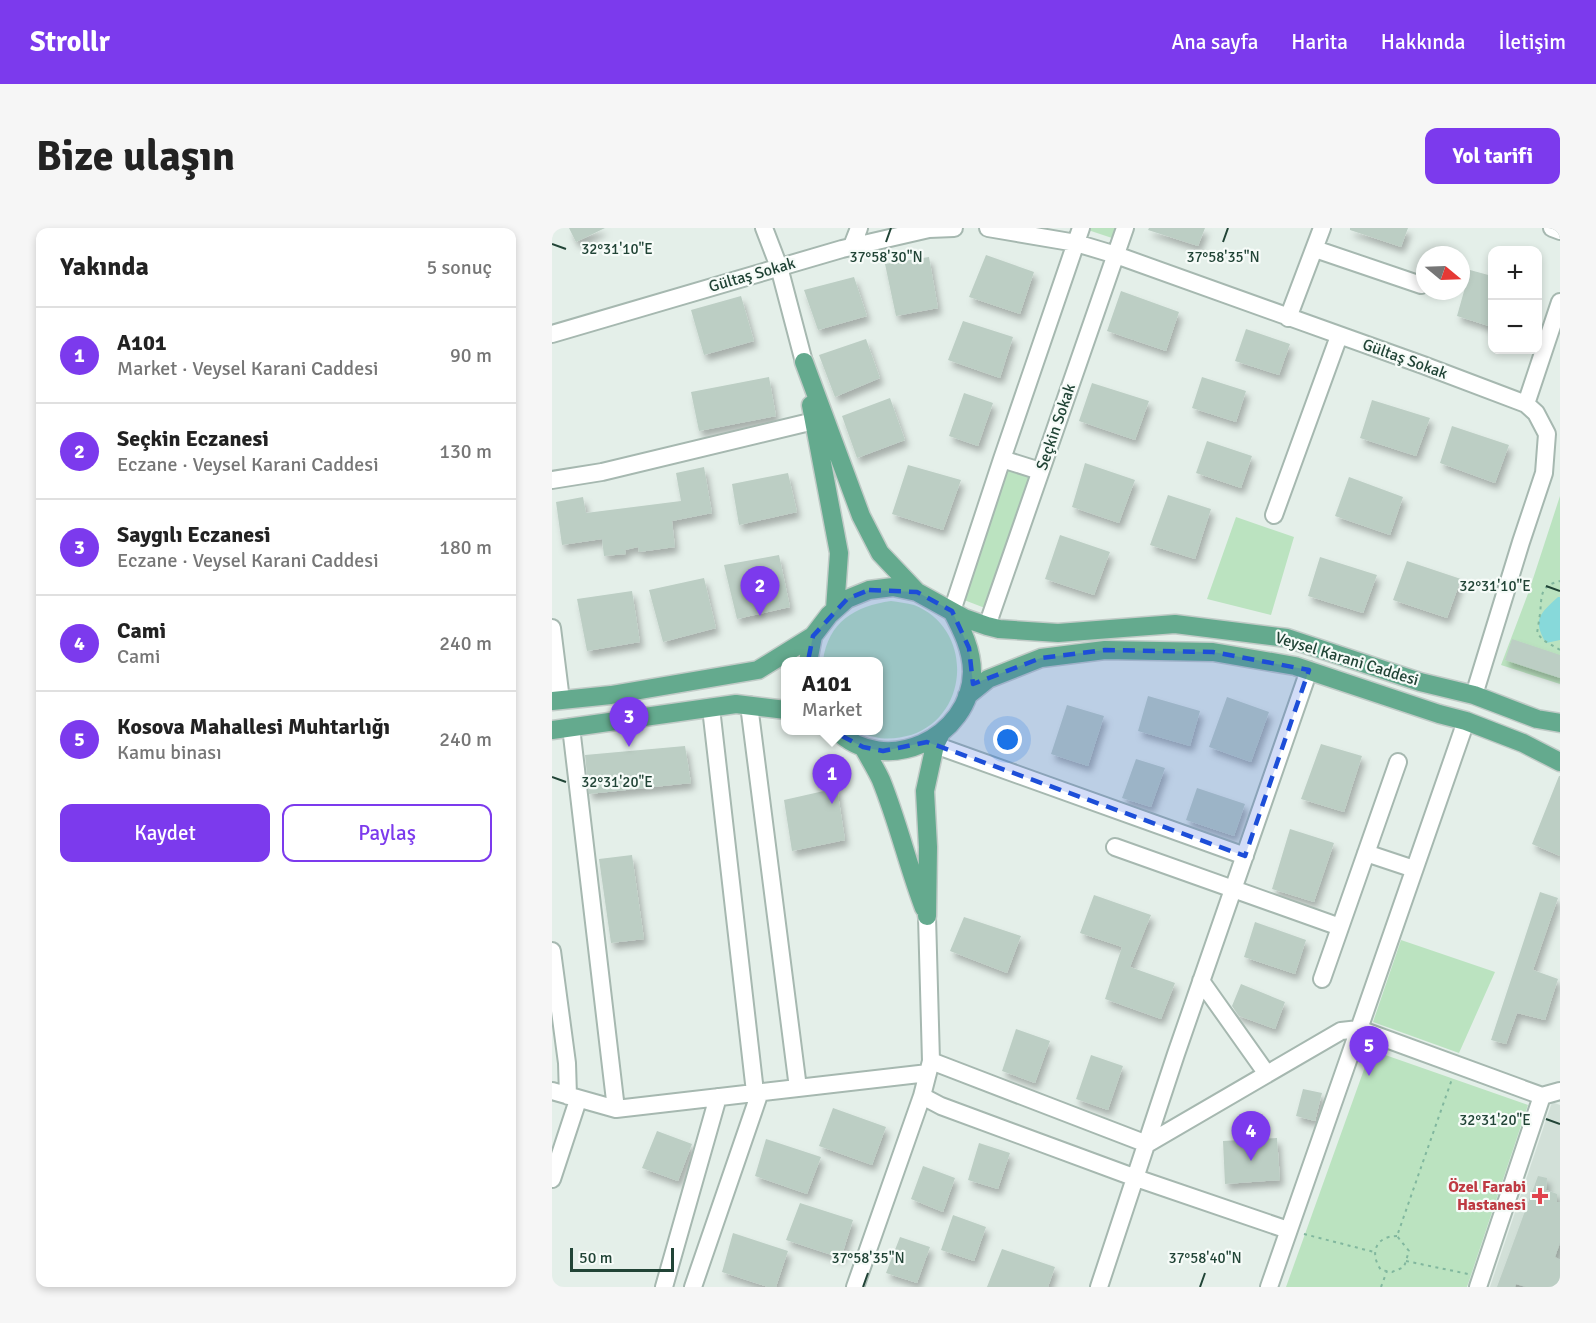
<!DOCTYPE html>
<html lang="tr">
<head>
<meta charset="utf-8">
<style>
  :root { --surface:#fff; --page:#f6f6f6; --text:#222; --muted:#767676; --line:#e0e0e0; --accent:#7c3aed }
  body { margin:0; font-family:Signika,sans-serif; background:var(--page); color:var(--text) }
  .controls { position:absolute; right:18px; top:18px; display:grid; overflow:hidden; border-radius:12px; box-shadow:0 3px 9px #0003 }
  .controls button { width:54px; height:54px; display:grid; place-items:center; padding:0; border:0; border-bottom:2px solid var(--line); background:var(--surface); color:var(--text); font:30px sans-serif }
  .compass { position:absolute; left:864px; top:18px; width:54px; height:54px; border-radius:50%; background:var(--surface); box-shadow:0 3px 9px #0003; rotate:109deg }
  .scale { position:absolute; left:18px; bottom:15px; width:104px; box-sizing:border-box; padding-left:6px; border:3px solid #214436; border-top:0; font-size:16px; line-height:21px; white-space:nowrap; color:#214436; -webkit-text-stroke:4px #f6fbf8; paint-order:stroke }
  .you { position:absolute; left:456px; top:512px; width:21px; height:21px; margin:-15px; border:4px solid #fff; border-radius:50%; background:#1a73e8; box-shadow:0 0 0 9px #1a73e833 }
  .badge { display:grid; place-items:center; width:39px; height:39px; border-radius:50%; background:var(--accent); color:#fff; font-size:20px; font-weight:700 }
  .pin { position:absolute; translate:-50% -50px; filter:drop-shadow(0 2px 3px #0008) }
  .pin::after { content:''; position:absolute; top:32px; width:21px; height:18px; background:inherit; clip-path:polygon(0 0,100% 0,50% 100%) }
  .popup { position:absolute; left:229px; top:429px; width:102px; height:78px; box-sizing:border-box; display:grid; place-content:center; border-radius:12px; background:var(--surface); filter:drop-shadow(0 2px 4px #0005); font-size:20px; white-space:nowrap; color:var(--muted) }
  .popup b { font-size:22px; color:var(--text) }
  .popup::after { content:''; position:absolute; left:50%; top:100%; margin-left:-12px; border:12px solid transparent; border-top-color:var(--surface) }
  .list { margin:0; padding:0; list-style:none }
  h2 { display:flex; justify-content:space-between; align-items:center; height:78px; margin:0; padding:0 24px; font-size:26px }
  h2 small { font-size:20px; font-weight:400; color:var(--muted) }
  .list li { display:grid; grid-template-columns:39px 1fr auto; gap:18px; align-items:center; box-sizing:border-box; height:96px; padding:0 24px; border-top:2px solid var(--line) }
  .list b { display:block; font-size:22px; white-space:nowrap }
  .list p { margin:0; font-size:20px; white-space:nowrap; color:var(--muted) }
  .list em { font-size:20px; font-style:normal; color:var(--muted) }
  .actions { display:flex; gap:12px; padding:18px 24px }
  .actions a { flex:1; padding:14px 0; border:2px solid var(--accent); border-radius:12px; text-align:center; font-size:21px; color:var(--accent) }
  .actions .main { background:var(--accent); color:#fff }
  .map { position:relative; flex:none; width:1008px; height:1059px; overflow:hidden; border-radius:12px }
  header { display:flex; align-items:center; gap:36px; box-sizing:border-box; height:84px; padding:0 30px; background:var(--accent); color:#fff }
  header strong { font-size:28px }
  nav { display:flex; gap:33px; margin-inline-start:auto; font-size:21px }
  .intro { display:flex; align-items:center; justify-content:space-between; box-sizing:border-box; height:144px; padding:0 36px }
  h1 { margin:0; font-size:42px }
  .button { padding:15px 27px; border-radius:12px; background:var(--accent); color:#fff; font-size:21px; font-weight:700 }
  main { display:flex; gap:36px; padding:0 36px }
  aside { flex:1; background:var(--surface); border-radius:12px; box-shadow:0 3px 9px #0003 }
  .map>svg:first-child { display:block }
</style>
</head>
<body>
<header>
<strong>Strollr</strong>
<nav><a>Ana sayfa</a><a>Harita</a><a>Hakkında</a><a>İletişim</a></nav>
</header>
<div class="intro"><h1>Bize ulaşın</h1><a class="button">Yol tarifi</a></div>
<main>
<aside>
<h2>Yakında<small>5 sonuç</small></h2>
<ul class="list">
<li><span class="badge">1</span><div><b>A101</b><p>Market · Veysel Karani Caddesi</p></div><em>90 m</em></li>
<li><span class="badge">2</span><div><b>Seçkin Eczanesi</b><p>Eczane · Veysel Karani Caddesi</p></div><em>130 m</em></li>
<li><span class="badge">3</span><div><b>Saygılı Eczanesi</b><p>Eczane · Veysel Karani Caddesi</p></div><em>180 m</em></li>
<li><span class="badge">4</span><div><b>Cami</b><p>Cami</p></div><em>240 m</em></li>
<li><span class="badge">5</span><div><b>Kosova Mahallesi Muhtarlığı</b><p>Kamu binası</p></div><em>240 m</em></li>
</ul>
<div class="actions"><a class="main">Kaydet</a><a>Paylaş</a></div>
</aside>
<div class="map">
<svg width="1008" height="1059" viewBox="0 0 1008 1059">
  <defs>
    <filter id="shadow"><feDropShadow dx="3.5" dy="6" stdDeviation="3" flood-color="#0004"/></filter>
  </defs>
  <rect width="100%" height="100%" fill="#e4efe9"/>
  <path fill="#d2e0d8" d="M 1000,874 L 1008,877 L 1008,1059 L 938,1059 Z"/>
  <path fill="#bbe3c0" d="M 537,0 L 570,0 L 566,12 L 536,2 Z
    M 453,239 L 483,248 L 438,382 L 407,370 Z
    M 1008,268 L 1008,456 L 949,437 L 977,363 Z
    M 684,289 L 742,309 L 719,387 L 655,371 Z
    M 339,373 C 346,374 355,375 362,377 C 421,400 419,487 359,507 C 348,510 335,512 323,509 C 317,508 311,505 306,503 L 326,502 L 326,434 L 271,433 C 276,394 303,378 339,373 Z
    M 849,712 L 943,744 L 907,825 L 821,794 Z
    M 819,822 L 976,877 L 915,1059 L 734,1059 Z"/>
  <path fill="#87d9da" d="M 1006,369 L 1008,369 L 1008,412 L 994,415 C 980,391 988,386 1006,369 Z"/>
  <path fill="#bccec4" filter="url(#shadow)" d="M 17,0 L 53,0 L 24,14 Z
    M 597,0 L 653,0 L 646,18 L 596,2 Z
    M 798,0 L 856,0 L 849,19 L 798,2 Z
    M 434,27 L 482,44 L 468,86 L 417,69 Z
    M 377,29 L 386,80 L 344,88 L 333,36 Z
    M 918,42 L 940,48 L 940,99 L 905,88 Z
    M 302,49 L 315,88 L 266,102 L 252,62 Z
    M 569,63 L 627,84 L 614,123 L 555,103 Z
    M 189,68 L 202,113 L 152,127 L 139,82 Z
    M 411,93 L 461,109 L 448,150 L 396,132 Z
    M 694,101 L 738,116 L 727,147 L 683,133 Z
    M 314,111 L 328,150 L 283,169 L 267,127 Z
    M 217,149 L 224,188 L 147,203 L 139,164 Z
    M 650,149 L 694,163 L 684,194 L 640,180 Z
    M 540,155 L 597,173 L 583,212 L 527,193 Z
    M 412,165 L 441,175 L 426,218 L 397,208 Z
    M 338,170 L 353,212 L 305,230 L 290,188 Z
    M 820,172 L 878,190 L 864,228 L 808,210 Z
    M 900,198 L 957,217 L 943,255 L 888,235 Z
    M 655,213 L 700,228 L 689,260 L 644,245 Z
    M 533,235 L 583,252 L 567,295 L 520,279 Z
    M 356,237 L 409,252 L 391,302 L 340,286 Z
    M 152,239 L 160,285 L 120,293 L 123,319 L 87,324 L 86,319 L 73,322 L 74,326 L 52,328 L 50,311 L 10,317 L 4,274 L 31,269 L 34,285 L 129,273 L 124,245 Z
    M 236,245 L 245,284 L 187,297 L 180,256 Z
    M 797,249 L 851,269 L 838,307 L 783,288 Z
    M 616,267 L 659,281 L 643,331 L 598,317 Z
    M 508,307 L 558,324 L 542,367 L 493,351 Z
    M 227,327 L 238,379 L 185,391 L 172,337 Z
    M 768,329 L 825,347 L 811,385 L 756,368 Z
    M 855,333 L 909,351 L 895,390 L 841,372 Z
    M 152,350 L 164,400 L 111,414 L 97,362 Z
    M 80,363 L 88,414 L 35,423 L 25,371 Z
    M 960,411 L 1008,427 L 1008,450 L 953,432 Z
    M 596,468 L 648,483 L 638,518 L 586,503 Z
    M 675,469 L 717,484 L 699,534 L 657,519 Z
    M 515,477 L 552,488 L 536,538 L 499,526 Z
    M 769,516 L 810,528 L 792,584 L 749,571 Z
    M 133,518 L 139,555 L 37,566 L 33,527 Z
    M 584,531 L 613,540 L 599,579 L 570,570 Z
    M 1007,548 L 1008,548 L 1008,628 L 980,616 Z
    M 285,560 L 293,612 L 240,623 L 232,572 Z
    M 645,560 L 693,576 L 682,608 L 634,592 Z
    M 738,601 L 782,615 L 762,674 L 720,661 Z
    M 80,627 L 92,711 L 59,715 L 47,631 Z
    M 988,664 L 1006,670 L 981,742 L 1006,751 L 993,792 L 965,785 L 954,816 L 939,812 Z
    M 542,667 L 599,687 L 578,739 L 623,755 L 609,791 L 553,771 L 570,719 L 528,705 Z
    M 412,689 L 469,708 L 455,745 L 398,723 Z
    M 703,694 L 754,712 L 743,746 L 692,729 Z
    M 689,756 L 733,774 L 723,801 L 687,788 L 680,778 Z
    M 464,801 L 498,813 L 483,855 L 450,843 Z
    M 539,827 L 571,838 L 556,882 L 524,871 Z
    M 751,861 L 770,865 L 763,893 L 744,888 Z
    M 281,880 L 334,899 L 320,937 L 267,918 Z
    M 105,903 L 140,916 L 126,953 L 90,940 Z
    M 725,910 L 728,952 L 673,956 L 671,913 Z
    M 214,911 L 269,929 L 255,966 L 203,948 Z
    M 427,915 L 458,925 L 446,961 L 416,952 Z
    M 371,938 L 403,950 L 391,984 L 359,971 Z
    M 986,948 L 995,950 L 994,962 L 1005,966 L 1005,974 L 1008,974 L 1008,1015 L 1003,1029 L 1008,1032 L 1008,1059 L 974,1059 L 964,1056 L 963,1059 L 945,1059 Z
    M 248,975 L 301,992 L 289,1030 L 234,1012 Z
    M 401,987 L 434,999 L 422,1033 L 389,1022 Z
    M 181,1005 L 236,1023 L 224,1059 L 216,1059 L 170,1044 Z
    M 348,1009 L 378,1019 L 365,1055 L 334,1045 Z
    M 450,1021 L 503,1039 L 496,1059 L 435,1059 Z"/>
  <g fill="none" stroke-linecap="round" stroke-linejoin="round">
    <defs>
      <path id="minor" d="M 212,0 L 227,39 L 252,134
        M 436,0 L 524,15 L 564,27 L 871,137 L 974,176 L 984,185 L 995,206 L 992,245 L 969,314 L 922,467
        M 1000,0 L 1008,3
        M 300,18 L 307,0
        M 763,21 L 869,57
        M 736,90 L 770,0
        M 0,106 L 290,21 L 377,1 L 402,0
        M 974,176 L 1008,74
        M 450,231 L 488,243
        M 0,252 L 50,244 L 262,193
        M 722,287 L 787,108
        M 400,383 L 450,231 L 529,0
        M 435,398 L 573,0
        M 0,400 L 9,472
        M 197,477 L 246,860
        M 159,480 L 203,864
        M 914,493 L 807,801 L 990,868 L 926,1059
        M 19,499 L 64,881
        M 383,517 L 693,628
        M 563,619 L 788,699
        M 814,625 L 862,641
        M 0,723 L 15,835 L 16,868
        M 770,751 L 846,534
        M 649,753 L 715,846
        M 379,833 L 595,916 L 789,803 L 807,801 L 717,1059
        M 0,863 L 64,881 L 376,845
        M 370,868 L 389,878 L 584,950 L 736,1002
        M 990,868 L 1008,863
        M 0,951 L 26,872
        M 112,1059 L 166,869
        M 141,1059 L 208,864
        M 303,1059 L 370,868 L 379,833 L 375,688
        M 547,1059 L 624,826 L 757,442"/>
      <path id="major" d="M 252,134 L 309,288 L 328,325 L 365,364
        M 259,177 L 287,325 L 283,381
        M 256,434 L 261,408 L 277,387 L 295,371 L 317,362 L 341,359 L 365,364 L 412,390 L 435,398 L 447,401 L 506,405 L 623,396 L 735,410 L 868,454 L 922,467 L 985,491 L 1008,495
        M 415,468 L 436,451 L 489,430 L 553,422 L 661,424 L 743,438 L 887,486 L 914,493 L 971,515 L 1008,534
        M 0,473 L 59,467 L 206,442 L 261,408
        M 0,502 L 184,476 L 234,482
        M 284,502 C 333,550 419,510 420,444 C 420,422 410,402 400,383
        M 311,519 C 317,530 324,541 329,552 C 346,594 356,638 372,680
        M 375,688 L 376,619 L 373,563 L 383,517 L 388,507"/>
    </defs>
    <use href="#minor" stroke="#a6b8b0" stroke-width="20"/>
    <use href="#major" stroke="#c1cbc7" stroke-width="21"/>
    <path stroke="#81b79e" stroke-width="2" stroke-dasharray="3 4.5" stroke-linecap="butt" d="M 1008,422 L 991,412 L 985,405 C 986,399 987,393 988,386 C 990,368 987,358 1008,353
      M 752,1006 L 822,1024
      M 845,1008 C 824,1008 817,1025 829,1042 L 840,1044 L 852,1039 L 857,1023 L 845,1008 L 900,851
      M 854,1033 L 916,1046
      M 829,1059 L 835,1043"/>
    <use href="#minor" stroke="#fff" stroke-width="16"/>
    <use href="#major" stroke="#64aa8e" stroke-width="18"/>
  </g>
  <path fill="#1d4ed8" fill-opacity="0.2" stroke="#1d4ed8" stroke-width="4.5" stroke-dasharray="12 8" stroke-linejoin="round" d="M 317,362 L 365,364 L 400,383 L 417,420 L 421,456 L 489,430 L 553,422 L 661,424 L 757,442 L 693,628 L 375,514 L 331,523 L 311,519 L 290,508 L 262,474 L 256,433 L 261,408 L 295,371 Z"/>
  <path fill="none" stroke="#214436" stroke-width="2" d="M 334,14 L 339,0M 671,14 L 676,0M 0,16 L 14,21M 994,358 L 1008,363M 0,549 L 14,554M 994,891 L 1008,896M 311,1059 L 316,1045M 648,1059 L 653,1045"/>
  <path fill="#e0444e" stroke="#f6fbf8" stroke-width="2" d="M985 959h6v6h6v6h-6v6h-6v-6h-6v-6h6z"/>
  <g text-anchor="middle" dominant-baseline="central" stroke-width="4.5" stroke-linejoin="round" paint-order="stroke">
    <g font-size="16" fill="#214436" stroke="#f6fbf8">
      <text transform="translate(200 47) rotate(-16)">Gültaş Sokak</text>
      <text transform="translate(853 131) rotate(20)">Gültaş Sokak</text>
      <text transform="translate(504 199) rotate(-71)">Seçkin Sokak</text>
      <text transform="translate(795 431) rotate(17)">Veysel Karani Caddesi</text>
    </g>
    <g font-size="16" font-weight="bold" fill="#be3a42" stroke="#f6fbf8" text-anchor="end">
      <text x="974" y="959">Özel Farabi<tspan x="974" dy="18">Hastanesi</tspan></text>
    </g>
  </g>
  <g font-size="15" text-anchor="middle" fill="#214436" stroke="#f6fbf8" stroke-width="4.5" stroke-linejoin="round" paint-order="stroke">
    <text x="65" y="26">32°31'10"E</text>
    <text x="334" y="34">37°58'30"N</text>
    <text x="671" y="34">37°58'35"N</text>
    <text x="943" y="363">32°31'10"E</text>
    <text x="65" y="559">32°31'20"E</text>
    <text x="943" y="897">32°31'20"E</text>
    <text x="316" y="1035">37°58'35"N</text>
    <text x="653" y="1035">37°58'40"N</text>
  </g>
</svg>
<div class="controls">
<button>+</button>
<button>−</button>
</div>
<svg class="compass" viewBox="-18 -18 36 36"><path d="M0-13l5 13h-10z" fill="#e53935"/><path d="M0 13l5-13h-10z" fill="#767676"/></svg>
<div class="scale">50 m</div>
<div class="you"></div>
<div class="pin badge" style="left:280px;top:576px">1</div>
<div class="popup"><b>A101</b>Market</div>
<div class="pin badge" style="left:208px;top:388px">2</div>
<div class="pin badge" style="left:77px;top:519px">3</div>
<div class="pin badge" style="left:699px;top:933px">4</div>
<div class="pin badge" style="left:817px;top:848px">5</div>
</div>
</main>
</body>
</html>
